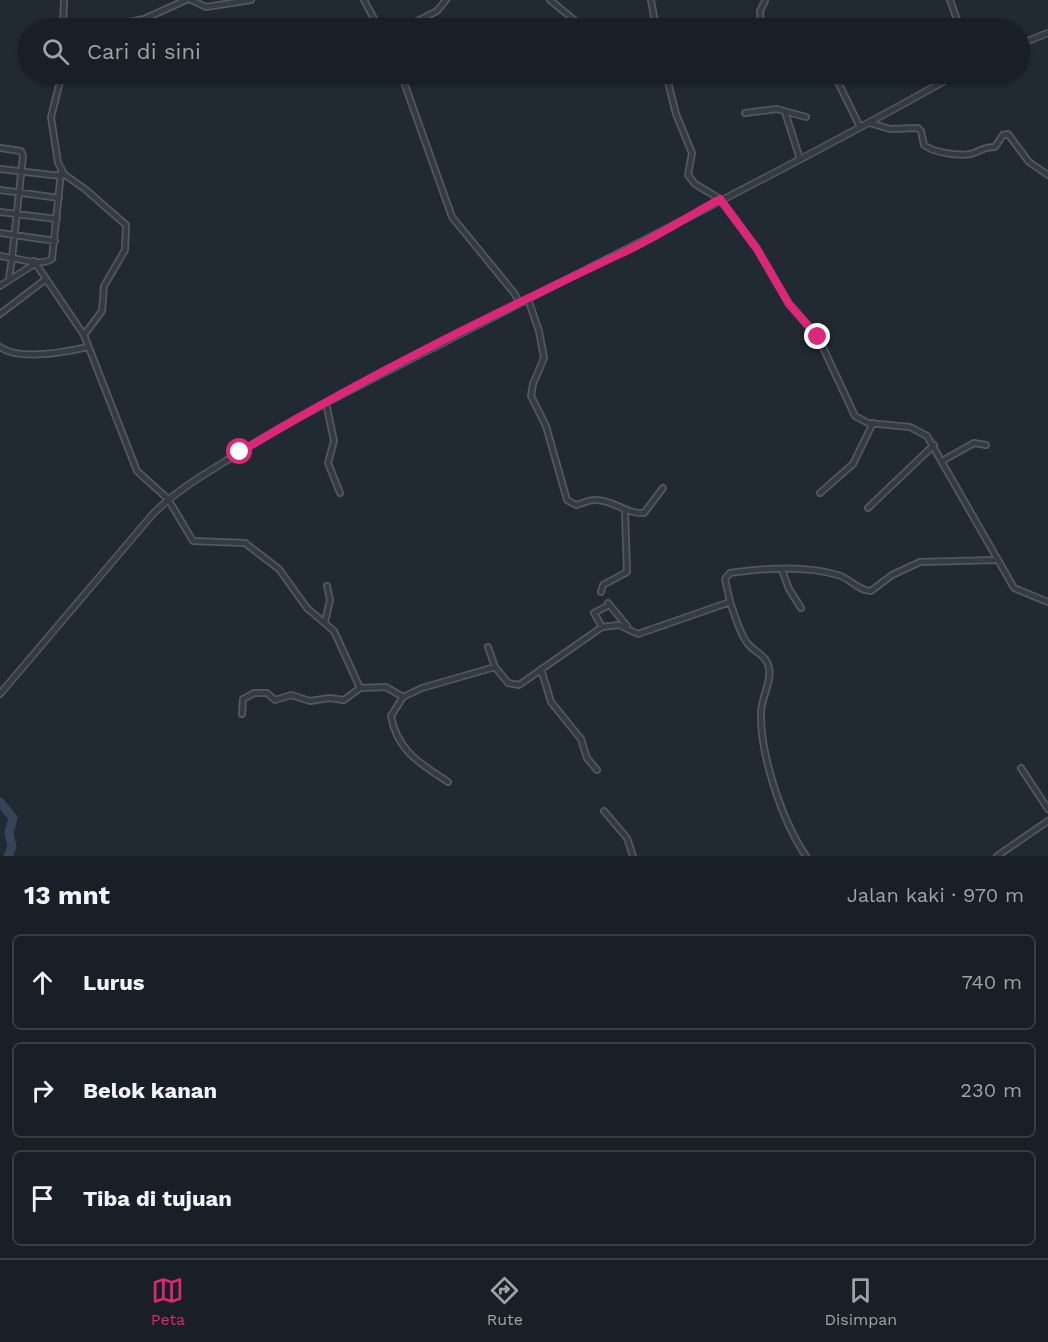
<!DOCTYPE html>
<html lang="id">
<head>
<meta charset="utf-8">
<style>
  :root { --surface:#191f26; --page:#262c32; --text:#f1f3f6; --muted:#9fa2a7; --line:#373d43; --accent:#db2777 }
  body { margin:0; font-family:"Work Sans",sans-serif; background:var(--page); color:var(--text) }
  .stop { position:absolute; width:18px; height:18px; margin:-14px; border:4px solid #db2777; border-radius:50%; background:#fff }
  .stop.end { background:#db2777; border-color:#fff; box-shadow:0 2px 6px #0008 }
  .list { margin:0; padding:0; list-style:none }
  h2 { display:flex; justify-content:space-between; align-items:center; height:78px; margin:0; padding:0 24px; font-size:26px }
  h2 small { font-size:20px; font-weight:400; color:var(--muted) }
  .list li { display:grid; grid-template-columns:39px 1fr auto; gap:18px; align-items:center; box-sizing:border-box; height:96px; margin:0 12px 12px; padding:0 12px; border:2px solid var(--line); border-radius:9px }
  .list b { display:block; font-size:22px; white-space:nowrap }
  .list em { font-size:20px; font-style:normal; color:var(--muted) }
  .icon { flex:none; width:33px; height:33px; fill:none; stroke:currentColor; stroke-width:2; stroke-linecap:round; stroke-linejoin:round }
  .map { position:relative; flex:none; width:1048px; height:856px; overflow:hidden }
  .search { position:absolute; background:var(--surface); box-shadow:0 2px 4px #0004; left:18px; right:18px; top:18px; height:66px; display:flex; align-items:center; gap:15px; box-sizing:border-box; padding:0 21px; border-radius:33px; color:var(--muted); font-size:22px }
  .sheet { height:402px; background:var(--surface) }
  nav { display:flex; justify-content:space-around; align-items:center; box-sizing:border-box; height:84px; border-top:2px solid var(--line); background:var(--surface); font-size:16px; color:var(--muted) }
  nav a { display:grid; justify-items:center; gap:3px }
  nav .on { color:var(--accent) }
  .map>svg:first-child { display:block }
</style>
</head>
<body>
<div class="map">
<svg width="1048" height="856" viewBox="0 0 1048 856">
  <rect width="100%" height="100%" fill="#212932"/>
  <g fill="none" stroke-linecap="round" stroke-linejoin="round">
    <path stroke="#374458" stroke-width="9" d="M 0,802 L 13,818 L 9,833 L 12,847 L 8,856"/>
    <defs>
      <path id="minor" d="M 191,0 L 206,7 L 251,0
        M 364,0 L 379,28
        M 550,0 L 584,28
        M 651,0 L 656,28
        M 950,0 L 960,28
        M 63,28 L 64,0
        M 101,28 L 144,19 L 186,0
        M 404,28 L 437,11 L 446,0
        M 761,28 L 760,11 L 765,1
        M 780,28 L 802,25 L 807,28
        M 62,74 L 51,117 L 58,163 L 65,175 L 85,189 L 126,225 L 125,250 L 104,286 L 102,311 L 84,335 L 137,471 L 168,499 L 193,541 L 245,543 L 279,569 L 307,608 L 334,631 L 360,688 L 344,700 L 330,698 L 310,701 L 291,695 L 275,700 L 267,693 L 254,693 L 243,699 L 242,714
        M 401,74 L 452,217 L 515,294 L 519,303
        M 666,74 L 676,114 L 692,153 L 688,175 L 695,184 L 720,199 L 757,249 L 789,304 L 818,337 L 855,416 L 868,423 L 910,427 L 927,436 L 1014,588 L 1048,602
        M 834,74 L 860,127
        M 629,80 L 632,74
        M 785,112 L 800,159
        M 745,113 L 777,109 L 806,117
        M 870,123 L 890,129 L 918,128 L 921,131 L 924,145 C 934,153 959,156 971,154 C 981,151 982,147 995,147 L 1003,135 L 1008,134 L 1029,162 L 1048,175
        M 0,148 L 21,151 L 23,156 L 12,258 L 0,256
        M 0,169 L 61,176
        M 0,190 L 59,198
        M 0,212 L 57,219
        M 0,233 L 55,241
        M 34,261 L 84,335
        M 9,279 L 12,258 C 24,260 41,266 52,259 L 61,172
        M 0,286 L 36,263
        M 528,299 L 539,331 L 544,358 L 533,384 L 531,396 L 546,426 L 567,500 L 576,505 C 583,504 588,499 596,500 C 614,500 625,514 644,513 L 663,488
        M 0,314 L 46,279
        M 0,347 C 20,361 66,352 88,347
        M 326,403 L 334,441 L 328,463 L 340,493
        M 942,461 L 974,443 L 986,445
        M 820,493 L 853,464 L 873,423
        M 868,508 L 934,445
        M 782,570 L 789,589 L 801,608
        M 601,592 L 603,585 L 627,572 L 625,511
        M 730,602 C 735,615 739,633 748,644 C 755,652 767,656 769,668 C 772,682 761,698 761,713 C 760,754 782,821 806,856
        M 608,603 L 627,626
        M 325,622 L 330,600 L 327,586
        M 602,627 L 594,613 L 609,605
        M 488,647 L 495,667
        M 541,669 L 551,702 L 581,739 L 587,758 L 597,770
        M 360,688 L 386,687 L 403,697 L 422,688 L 495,667 L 508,683 L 519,685 L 602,627 L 619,625 L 638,634 L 730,602 L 725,579 L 730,573 C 764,568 805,565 838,575 C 849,578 859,591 871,591 L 892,575 L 920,562 L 996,560
        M 403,697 L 391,716 C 397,751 421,764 448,782
        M 1021,768 L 1048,809
        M 604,811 L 627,838 L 633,856
        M 997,856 L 1048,821"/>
      <path id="tertiary" d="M 1020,44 L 1048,33
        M 0,694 L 152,515 C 176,490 205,474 234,456 C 295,417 360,385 425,352 C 603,260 783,172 957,74"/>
    </defs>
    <use href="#minor" stroke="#525861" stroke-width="8"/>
    <use href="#tertiary" stroke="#525861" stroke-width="8"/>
    <use href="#minor" stroke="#343b43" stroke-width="4.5"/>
    <use href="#tertiary" stroke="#343b43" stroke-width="5"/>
  </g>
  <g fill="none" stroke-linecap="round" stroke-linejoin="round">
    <path stroke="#db2777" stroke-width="8" d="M 240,452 C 362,378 492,315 620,254 C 655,238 687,217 720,199 L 757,249 L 789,304 L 818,337"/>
  </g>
</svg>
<div class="stop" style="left:240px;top:452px"></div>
<div class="stop end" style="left:818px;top:337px"></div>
<div class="search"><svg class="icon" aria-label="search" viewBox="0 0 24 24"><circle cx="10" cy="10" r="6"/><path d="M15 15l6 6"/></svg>Cari di sini</div>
</div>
<section class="sheet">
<h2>13 mnt<small>Jalan kaki · 970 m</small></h2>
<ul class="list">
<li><svg class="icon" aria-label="ahead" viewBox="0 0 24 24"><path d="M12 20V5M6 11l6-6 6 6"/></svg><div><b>Lurus</b></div><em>740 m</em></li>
<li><svg class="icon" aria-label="right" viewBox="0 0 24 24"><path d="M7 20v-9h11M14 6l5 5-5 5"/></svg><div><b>Belok kanan</b></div><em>230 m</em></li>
<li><svg class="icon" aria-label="arrive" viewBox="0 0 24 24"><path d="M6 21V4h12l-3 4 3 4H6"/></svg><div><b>Tiba di tujuan</b></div></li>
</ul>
</section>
<nav>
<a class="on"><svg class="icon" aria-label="map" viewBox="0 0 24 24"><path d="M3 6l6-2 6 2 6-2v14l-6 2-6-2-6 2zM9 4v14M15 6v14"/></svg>Peta</a>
<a><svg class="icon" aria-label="directions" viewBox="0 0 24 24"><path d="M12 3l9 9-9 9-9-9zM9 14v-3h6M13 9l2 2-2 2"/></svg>Rute</a>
<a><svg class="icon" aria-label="saved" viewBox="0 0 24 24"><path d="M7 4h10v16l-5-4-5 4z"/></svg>Disimpan</a>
</nav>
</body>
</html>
